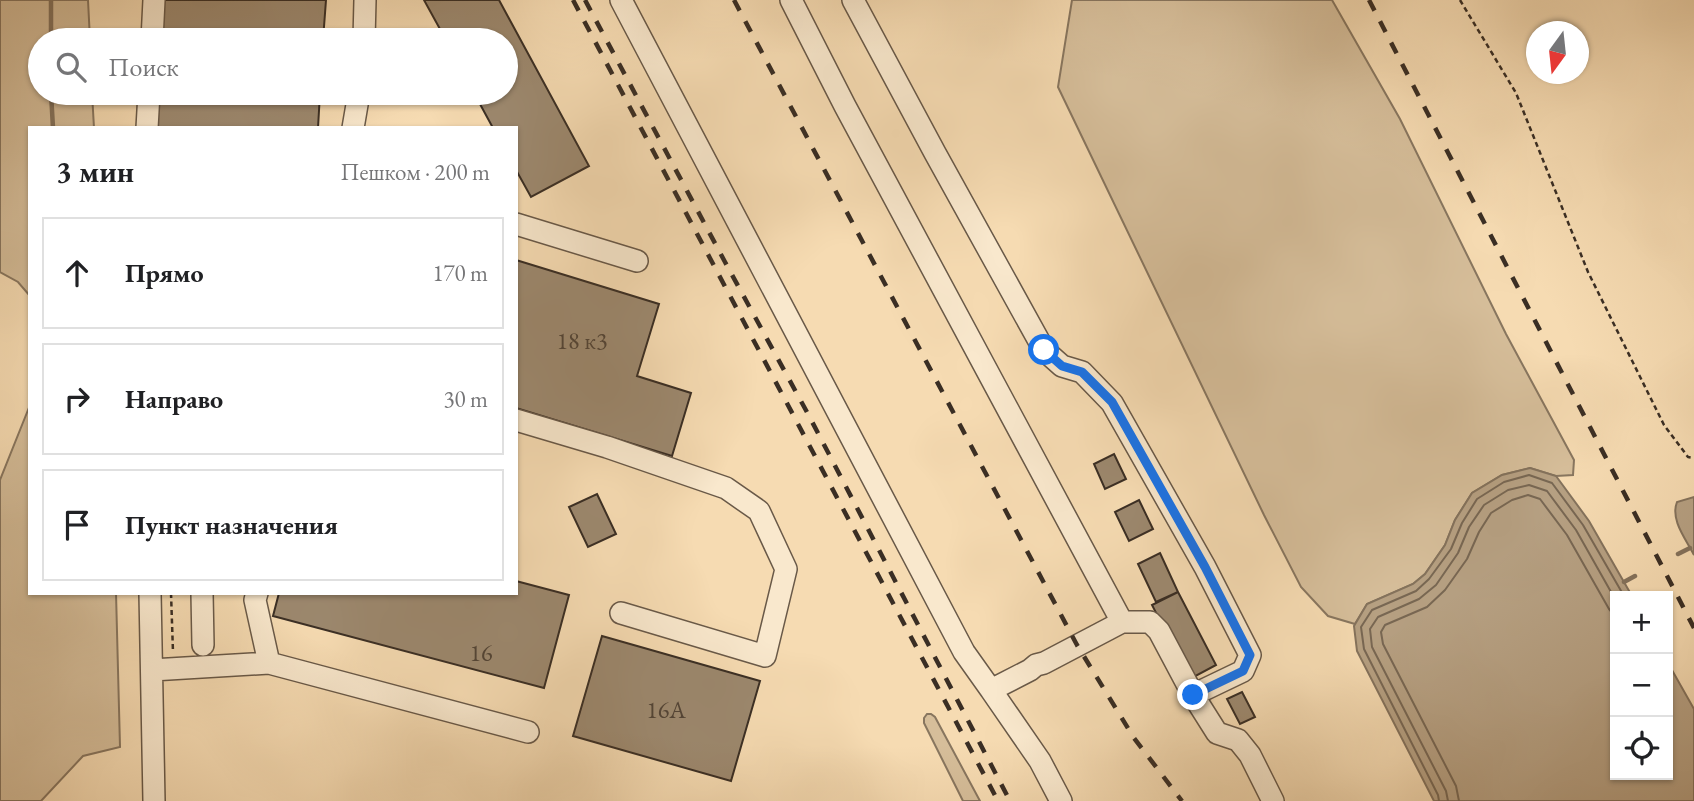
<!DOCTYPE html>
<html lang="ru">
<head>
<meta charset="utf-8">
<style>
  :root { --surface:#fff; --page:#f6f6f6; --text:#202124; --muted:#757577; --line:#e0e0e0 }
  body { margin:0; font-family:"EB Garamond",serif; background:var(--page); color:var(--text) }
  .controls { position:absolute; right:21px; bottom:21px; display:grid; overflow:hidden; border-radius:0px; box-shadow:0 2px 5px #0004 }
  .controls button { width:63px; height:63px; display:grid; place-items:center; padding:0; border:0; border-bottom:2px solid var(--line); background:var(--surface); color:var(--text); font:35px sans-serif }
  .compass { position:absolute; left:1526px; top:21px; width:63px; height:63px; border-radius:50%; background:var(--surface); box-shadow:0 2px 5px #0004; rotate:195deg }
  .stop { position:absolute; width:21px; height:21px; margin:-16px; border:5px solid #1a73e8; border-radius:50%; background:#fff }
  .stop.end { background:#1a73e8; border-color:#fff; box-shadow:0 2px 7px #0008 }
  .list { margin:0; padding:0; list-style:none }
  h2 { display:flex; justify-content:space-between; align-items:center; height:91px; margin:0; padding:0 28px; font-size:30px }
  h2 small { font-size:23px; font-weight:400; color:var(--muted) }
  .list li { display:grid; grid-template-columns:46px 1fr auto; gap:21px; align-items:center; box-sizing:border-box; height:112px; margin:0 14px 14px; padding:0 14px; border:2px solid var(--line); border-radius:0px }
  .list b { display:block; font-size:26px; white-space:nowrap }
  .list em { font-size:23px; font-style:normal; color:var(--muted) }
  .icon { flex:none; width:38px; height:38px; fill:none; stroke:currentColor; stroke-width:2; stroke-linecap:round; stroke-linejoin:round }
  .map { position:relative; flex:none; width:1694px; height:801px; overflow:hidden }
  .search { position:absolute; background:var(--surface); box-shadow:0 2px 5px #0004; left:28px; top:28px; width:490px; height:77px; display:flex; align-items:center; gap:18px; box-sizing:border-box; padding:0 24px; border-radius:38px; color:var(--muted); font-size:26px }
  .panel { position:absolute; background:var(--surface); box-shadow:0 2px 5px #0004; left:28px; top:126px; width:490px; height:469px; border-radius:0px }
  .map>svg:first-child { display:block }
</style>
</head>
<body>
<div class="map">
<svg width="1694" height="801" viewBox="0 0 1694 801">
  <rect width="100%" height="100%" fill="#f6dbb2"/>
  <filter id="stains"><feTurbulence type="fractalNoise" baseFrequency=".00286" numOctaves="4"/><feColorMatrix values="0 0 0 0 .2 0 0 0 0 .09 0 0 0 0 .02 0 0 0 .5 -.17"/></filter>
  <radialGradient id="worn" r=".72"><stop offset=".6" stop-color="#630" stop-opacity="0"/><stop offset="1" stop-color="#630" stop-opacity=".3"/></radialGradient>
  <path fill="#d6be9a" stroke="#88765f" stroke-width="2" d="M 0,0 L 88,0 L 90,40 L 40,40 L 40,93 L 92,93 L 94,128 L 30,128 L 30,296 L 18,282 L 0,272 Z
    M 1072,0 L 1332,0 L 1400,119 L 1506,334 L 1574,460 L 1573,475 L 1556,476 L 1530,468 L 1502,475 L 1472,493 L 1455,520 L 1445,545 L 1425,574 L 1413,584 L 1367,604 L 1355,624 L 1328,616 L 1301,587 L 1264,515 L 1058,87 Z
    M 30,405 L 30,593 L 116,593 L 120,747 L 83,756 L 41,801 L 0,801 L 0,480 Z
    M 927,714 L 931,714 L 935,717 L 980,801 L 963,801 L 924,723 L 924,718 Z"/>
  <path fill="#b6a082" stroke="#84725c" stroke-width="2" d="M 1530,468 L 1556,476 L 1589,521 L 1632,596 L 1615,596 L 1615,775 L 1668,775 L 1668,663 L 1694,709 L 1694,801 L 1434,801 L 1357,651 L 1354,626 L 1367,604 L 1413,584 L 1425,574 L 1445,545 L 1455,520 L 1472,493 L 1502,475 Z
    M 1694,497 L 1694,555 C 1686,539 1670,520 1677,502 Z"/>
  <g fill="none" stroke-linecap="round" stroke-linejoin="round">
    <path stroke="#786753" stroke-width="2" d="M 1439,801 L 1438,795 L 1364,649 L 1361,627 L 1372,610 L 1416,591 L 1429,579 L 1451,549 L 1462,523 L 1477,499 L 1504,482 L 1529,475 L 1552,483 L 1583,525 L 1624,596
      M 1448,801 L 1446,791 L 1372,647 L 1370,629 L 1378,617 L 1419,599 L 1436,585 L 1458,553 L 1469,527 L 1484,505 L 1508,490 L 1529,485 L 1547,491 L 1576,530 L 1615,599
      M 1459,801 L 1456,786 L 1383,644 L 1381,632 L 1385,625 L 1427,607 L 1445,590 L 1467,559 L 1479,532 L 1491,513 L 1512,500 L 1528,495 L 1540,499 L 1567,535 L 1609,609 L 1615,616"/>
    <path stroke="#84725c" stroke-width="4.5" d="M 51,40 L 51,0
      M 51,93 L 53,128
      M 1678,554 L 1690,548
      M 1624,582 L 1635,576"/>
  </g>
  <path fill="#9c886e" stroke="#3a2e24" stroke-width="2" d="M 162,0 L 326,0 L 323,40 L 159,40 Z
    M 424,0 L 499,0 L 589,166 L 531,197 L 516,170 L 516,128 L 493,128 L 474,93 L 506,93 L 506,40 L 446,40 Z
    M 156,93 L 320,93 L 318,128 L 154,128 Z
    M 516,260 L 659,304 L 637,376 L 691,393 L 672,456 L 516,408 Z
    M 1114,454 L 1126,479 L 1105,489 L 1094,464 Z
    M 597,494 L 616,534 L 588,547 L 569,507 Z
    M 1139,500 L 1153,529 L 1129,541 L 1115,512 Z
    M 1160,553 L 1178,592 L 1156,602 L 1138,564 Z
    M 516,581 L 569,595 L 544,688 L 273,616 L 279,593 L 516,593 Z
    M 1178,592 L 1216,665 L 1190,679 L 1152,605 Z
    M 602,636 L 760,681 L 731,781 L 573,736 Z
    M 1242,692 L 1255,717 L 1240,724 L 1227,699 Z"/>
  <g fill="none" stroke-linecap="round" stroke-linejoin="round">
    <defs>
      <path id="minor" d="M 621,0 L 964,652 L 991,690 L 1030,670 L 1036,665 L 1044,663 L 1122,622
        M 791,0 L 845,106 L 1122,622 L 1150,622 L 1159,631 L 1193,695 L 1217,733 L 1238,740 L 1250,755 L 1273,801
        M 853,0 L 935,153 L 1044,350 L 1062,366 L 1082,372 L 1112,403 L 1205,567 L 1250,655 L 1243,671 L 1193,695
        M 152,40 L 154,0
        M 364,40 L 365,0
        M 147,128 L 149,93
        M 353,128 L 359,93
        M 516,224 L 637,261
        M 516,420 L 607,447 L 726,488 L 759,511 L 786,569 L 765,656 L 621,613
        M 150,593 L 154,801
        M 202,593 L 203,645
        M 269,663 L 528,732
        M 152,670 L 269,663 L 255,600 L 257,593
        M 991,690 L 1040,761 L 1061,801"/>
    </defs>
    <use href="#minor" stroke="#695948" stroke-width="24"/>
    <path stroke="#3a2e24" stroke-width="2.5" stroke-dasharray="5 3.5" stroke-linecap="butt" d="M 1460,0 L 1516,93 L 1588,272 L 1664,425 L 1688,457 L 1694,458
      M 171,593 L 173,652"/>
    <use href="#minor" stroke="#f9e8cd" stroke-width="21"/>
    <path stroke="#3a2e24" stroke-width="4.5" stroke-dasharray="12 12" stroke-linecap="butt" d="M 573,0 L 998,801
      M 585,0 L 725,262 L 808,414 L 1010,801
      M 734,0 L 1077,645 L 1134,738 L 1182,801
      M 1369,0 L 1694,628"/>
  </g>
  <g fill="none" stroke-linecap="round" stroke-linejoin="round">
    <path stroke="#1a73e8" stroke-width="9" d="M 1044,350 L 1062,366 L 1082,372 L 1112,402 L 1205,567 L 1250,655 L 1243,671 L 1193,695"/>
  </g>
  <g text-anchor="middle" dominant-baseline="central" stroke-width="6" stroke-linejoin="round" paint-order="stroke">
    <g font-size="24" fill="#524436">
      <text x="582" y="340">18 к3</text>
      <text x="481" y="652">16</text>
      <text x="666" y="709">16А</text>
    </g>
  </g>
  <rect width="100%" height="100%" filter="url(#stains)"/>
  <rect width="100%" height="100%" fill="url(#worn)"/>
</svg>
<div class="controls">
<button>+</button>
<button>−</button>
<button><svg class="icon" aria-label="locate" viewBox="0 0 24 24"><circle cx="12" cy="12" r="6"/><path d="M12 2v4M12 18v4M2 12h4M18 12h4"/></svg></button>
</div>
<svg class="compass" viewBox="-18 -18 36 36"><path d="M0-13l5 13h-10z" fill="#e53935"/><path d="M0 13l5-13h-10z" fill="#757577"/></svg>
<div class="stop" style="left:1044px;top:350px"></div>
<div class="stop end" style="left:1193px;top:695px"></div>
<div class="search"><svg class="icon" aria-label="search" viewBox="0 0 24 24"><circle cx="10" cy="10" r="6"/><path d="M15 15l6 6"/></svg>Поиск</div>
<section class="panel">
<h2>3 мин<small>Пешком · 200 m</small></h2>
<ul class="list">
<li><svg class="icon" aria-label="ahead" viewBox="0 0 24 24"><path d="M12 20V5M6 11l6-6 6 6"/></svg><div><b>Прямо</b></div><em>170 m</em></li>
<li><svg class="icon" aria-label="right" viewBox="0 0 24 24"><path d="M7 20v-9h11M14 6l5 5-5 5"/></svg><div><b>Направо</b></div><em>30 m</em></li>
<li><svg class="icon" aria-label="arrive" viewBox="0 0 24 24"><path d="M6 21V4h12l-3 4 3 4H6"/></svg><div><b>Пункт назначения</b></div></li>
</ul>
</section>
</div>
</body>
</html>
